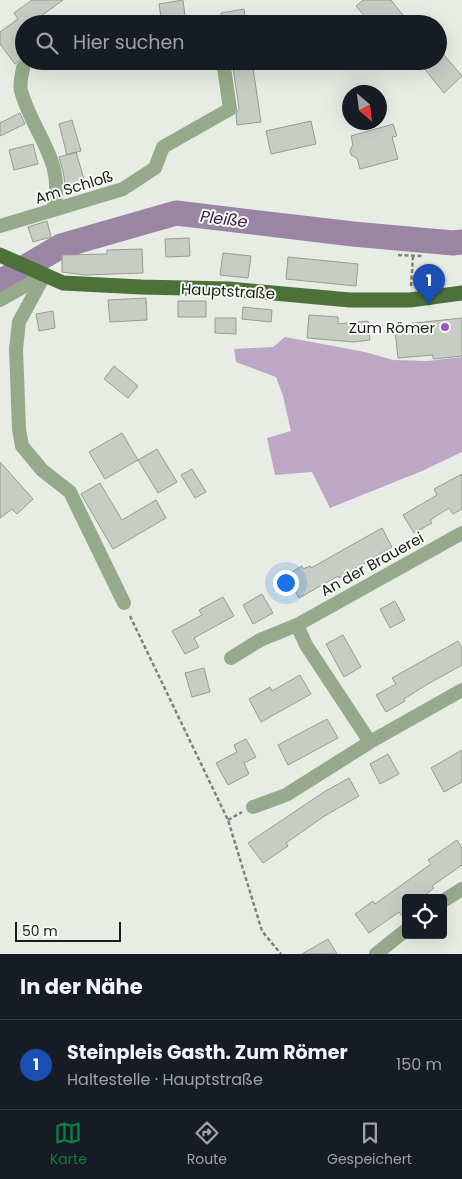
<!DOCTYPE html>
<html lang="de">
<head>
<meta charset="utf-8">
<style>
  :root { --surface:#171b24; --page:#20242c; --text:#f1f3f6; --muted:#9ea1a6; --line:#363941; --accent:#0b8043 }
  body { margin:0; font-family:Poppins,sans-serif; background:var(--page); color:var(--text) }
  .controls { position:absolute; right:15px; bottom:15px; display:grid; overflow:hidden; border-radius:5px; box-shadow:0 5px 20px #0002 }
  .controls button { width:45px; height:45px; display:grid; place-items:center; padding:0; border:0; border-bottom:1px solid var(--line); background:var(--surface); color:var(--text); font:25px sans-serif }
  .compass { position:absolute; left:342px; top:85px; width:45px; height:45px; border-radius:50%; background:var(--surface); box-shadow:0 5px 20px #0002; rotate:152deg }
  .scale { position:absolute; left:15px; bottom:12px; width:106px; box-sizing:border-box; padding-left:5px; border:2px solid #1b1d1a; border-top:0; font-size:14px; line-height:18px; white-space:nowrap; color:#1b1d1a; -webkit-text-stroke:4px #f5fbf2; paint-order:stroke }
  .you { position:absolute; left:285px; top:582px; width:18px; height:18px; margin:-12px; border:4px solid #fff; border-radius:50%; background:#1a73e8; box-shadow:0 0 0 8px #1a73e833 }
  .badge { display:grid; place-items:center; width:32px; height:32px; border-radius:50%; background:var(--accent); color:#fff; font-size:16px; font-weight:700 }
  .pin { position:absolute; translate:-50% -41px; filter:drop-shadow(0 1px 2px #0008) }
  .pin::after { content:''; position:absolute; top:26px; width:18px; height:15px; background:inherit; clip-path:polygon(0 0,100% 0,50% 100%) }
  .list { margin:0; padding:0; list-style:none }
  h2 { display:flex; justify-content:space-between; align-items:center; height:65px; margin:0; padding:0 20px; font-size:21px }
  h2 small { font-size:16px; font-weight:400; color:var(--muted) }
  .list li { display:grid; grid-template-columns:32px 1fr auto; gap:15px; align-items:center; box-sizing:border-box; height:90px; padding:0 20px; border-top:1px solid var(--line) }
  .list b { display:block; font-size:19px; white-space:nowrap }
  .list p { margin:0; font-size:16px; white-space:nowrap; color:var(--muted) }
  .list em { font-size:16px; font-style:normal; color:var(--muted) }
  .icon { flex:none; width:28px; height:28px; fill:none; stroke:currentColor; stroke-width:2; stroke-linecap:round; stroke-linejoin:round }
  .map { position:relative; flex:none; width:462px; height:954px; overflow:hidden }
  .search { position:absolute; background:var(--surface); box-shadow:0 5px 20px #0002; left:15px; right:15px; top:15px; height:55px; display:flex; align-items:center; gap:12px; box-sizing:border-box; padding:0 18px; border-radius:28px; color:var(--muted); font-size:19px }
  .sheet { height:155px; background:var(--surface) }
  nav { display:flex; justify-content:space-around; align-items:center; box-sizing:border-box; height:70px; border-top:1px solid var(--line); background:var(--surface); font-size:14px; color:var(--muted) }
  nav a { display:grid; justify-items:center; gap:2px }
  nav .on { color:var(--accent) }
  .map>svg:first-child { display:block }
</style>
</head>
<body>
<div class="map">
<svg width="462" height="954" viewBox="0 0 462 954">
  <rect width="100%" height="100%" fill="#e7ede5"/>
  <path fill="#bda6c6" d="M 285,337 L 365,352 L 393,360 L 427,361 L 462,357 L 462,452 L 422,471 L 330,508 L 312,472 L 275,475 L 267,438 L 291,431 L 283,396 L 276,377 L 236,362 L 234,349 L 273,347 Z"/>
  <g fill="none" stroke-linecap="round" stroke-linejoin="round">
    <path stroke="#9b85a4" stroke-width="25" d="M 0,282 L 61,246 L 176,213 L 353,234 L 453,243 L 462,242"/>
  </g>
  <path fill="#c7cdc4" stroke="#969b94" d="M 32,0 L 63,0 L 30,24 L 24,24 L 24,58 L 15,64 L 0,44 L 0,32 L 18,19 L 14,13 Z
    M 183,0 L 186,24 L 162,24 L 159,4 Z
    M 363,0 L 391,0 L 410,24 L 371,24 L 356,6 Z
    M 244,9 L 246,24 L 222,24 L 221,13 Z
    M 438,48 L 462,76 L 444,93 L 418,61 L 438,61 Z
    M 232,61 L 252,61 L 261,122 L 237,125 L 236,115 L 239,108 Z
    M 20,113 L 25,124 L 0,136 L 0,123 Z
    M 72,120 L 81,151 L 67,155 L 59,124 Z
    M 311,121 L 316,144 L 271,154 L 266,131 Z
    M 393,124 L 397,136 L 392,137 L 398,159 L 360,169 L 357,158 L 351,155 L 350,150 L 353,145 L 351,136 Z
    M 33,144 L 38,164 L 14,170 L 9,150 Z
    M 76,152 L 86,186 L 65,192 L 64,176 L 59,157 Z
    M 47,221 L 51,237 L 33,242 L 28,227 Z
    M 189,238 L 190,256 L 166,257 L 165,239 Z
    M 142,249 L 143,273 L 85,275 L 62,272 L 62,255 L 107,254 L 107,250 Z
    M 223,253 L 251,256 L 248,278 L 220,275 Z
    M 288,257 L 358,264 L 356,286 L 286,279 Z
    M 146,298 L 147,320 L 110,322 L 108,300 Z
    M 178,301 L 206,301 L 206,317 L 178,317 Z
    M 243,307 L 272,310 L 271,322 L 242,319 Z
    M 53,311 L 55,328 L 39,331 L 36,314 Z
    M 309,315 L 338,317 L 338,324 L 368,321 L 370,340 L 354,342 L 307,338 Z
    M 215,318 L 236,318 L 236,334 L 215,333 Z
    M 462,318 L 462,356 L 433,359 L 433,355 L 398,358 L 395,331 L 405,330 L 405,324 Z
    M 114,366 L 138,386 L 128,398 L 104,379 Z
    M 122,433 L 138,460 L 105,479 L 89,452 Z
    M 157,449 L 177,482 L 158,493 L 138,460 Z
    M 0,462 L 33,499 L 17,514 L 12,509 L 0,518 Z
    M 192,469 L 206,492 L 195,498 L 181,475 Z
    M 462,474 L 462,509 L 453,514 L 449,508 L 430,520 L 432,523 L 414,533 L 403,515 L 437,495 L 434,489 Z
    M 100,483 L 122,520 L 156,500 L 166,518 L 113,549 L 81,494 Z
    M 382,528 L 392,547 L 339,578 L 338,576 L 299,598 L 288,578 L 293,575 L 292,572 L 302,566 L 303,569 L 310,566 L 311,568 Z
    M 262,594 L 273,613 L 253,624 L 243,605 Z
    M 223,597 L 234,616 L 194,638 L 199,647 L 185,654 L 172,631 L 202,615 L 199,610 Z
    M 395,601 L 405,620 L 390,628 L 380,609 Z
    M 343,635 L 361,667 L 344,677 L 326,644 Z
    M 458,641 L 462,648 L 462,665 L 426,685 L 404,699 L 405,701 L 386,712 L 376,695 L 396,684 L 392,678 Z
    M 204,668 L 210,692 L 192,697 L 185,673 Z
    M 300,675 L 311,694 L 261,722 L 249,699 L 270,687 L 272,691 Z
    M 327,719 L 338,738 L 288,765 L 278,745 Z
    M 246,739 L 256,757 L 244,763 L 249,774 L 228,785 L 216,763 L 237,752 L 234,745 Z
    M 462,750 L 462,782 L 444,792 L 431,768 Z
    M 388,754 L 399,774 L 380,784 L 370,764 Z
    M 349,778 L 359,796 L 323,817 L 286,843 L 288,846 L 263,863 L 248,843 L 324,792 Z
    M 457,840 L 462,848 L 462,865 L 432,886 L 434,888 L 421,898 L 406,898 L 406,921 L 399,912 L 369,933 L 355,914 L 373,901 L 375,904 L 431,864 L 428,860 Z
    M 328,939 L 337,954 L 302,954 Z"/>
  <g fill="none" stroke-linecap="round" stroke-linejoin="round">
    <path stroke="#7e817c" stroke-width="2.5" stroke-dasharray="4 2.5" stroke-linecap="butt" d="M 398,255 L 423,256
      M 411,286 L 413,256
      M 130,616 L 228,820 L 262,931 L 281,954
      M 228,820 L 242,812"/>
    <path stroke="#95aa8b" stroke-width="14" d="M 23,68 C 22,75 19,84 21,91 C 33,134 67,163 53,210
      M 0,226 L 123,189 L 155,168 L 163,147 L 230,109 L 223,61
      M 44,276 L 19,322 L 16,349 L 19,429 L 22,446 L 42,470 L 70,492 L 124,603
      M 0,300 L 43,276
      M 297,625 L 306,645 L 370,742
      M 231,658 L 260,640 L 297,625 L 462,533
      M 253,807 L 286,795 L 370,742 L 462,690
      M 443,901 L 462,889
      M 376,954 L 406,930"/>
    <path stroke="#4d7239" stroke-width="15" d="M 0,255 L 63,283 L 141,287 L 229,289 L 350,300 L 410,300 L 462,293"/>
  </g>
  <circle fill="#a653c3" stroke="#f5fbf2" stroke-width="2" cx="445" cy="327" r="5"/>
  <g text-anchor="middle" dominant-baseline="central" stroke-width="4" stroke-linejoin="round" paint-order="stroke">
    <g font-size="15" fill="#1b1d1a" stroke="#f5fbf2">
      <text transform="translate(74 187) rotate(-17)">Am Schloß</text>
      <text transform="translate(228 291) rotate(3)">Hauptstraße</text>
      <text transform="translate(372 564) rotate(-29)">An der Brauerei</text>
    </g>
    <g font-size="15" fill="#1b1d1a" stroke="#f5fbf2" text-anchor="end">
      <text x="435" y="327">Zum Römer</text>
    </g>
    <g font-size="16" font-style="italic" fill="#3a1b45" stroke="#f5fbf2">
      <text transform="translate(224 219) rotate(7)">Pleiße</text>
    </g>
  </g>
</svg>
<div class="controls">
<button><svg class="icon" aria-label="locate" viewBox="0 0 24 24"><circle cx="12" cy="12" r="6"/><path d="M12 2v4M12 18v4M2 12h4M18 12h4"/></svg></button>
</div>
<svg class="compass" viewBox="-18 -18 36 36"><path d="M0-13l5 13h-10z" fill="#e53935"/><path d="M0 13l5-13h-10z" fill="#9ea1a6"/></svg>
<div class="scale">50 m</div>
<div class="you"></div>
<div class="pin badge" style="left:429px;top:305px;background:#1a4fb4">1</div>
<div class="search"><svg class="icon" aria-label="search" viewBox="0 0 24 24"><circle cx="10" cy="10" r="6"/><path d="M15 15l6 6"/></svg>Hier suchen</div>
</div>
<section class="sheet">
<h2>In der Nähe<small></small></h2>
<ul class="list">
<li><span class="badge" style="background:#1a4fb4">1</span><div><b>Steinpleis Gasth. Zum Römer</b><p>Haltestelle · Hauptstraße</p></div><em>150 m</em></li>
</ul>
</section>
<nav>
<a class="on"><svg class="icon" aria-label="map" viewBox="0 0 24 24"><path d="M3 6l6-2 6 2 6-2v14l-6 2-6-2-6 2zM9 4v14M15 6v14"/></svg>Karte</a>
<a><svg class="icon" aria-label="directions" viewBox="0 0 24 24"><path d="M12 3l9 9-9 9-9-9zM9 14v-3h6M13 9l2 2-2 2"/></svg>Route</a>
<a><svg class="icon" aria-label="saved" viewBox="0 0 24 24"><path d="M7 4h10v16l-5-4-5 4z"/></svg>Gespeichert</a>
</nav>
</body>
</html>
